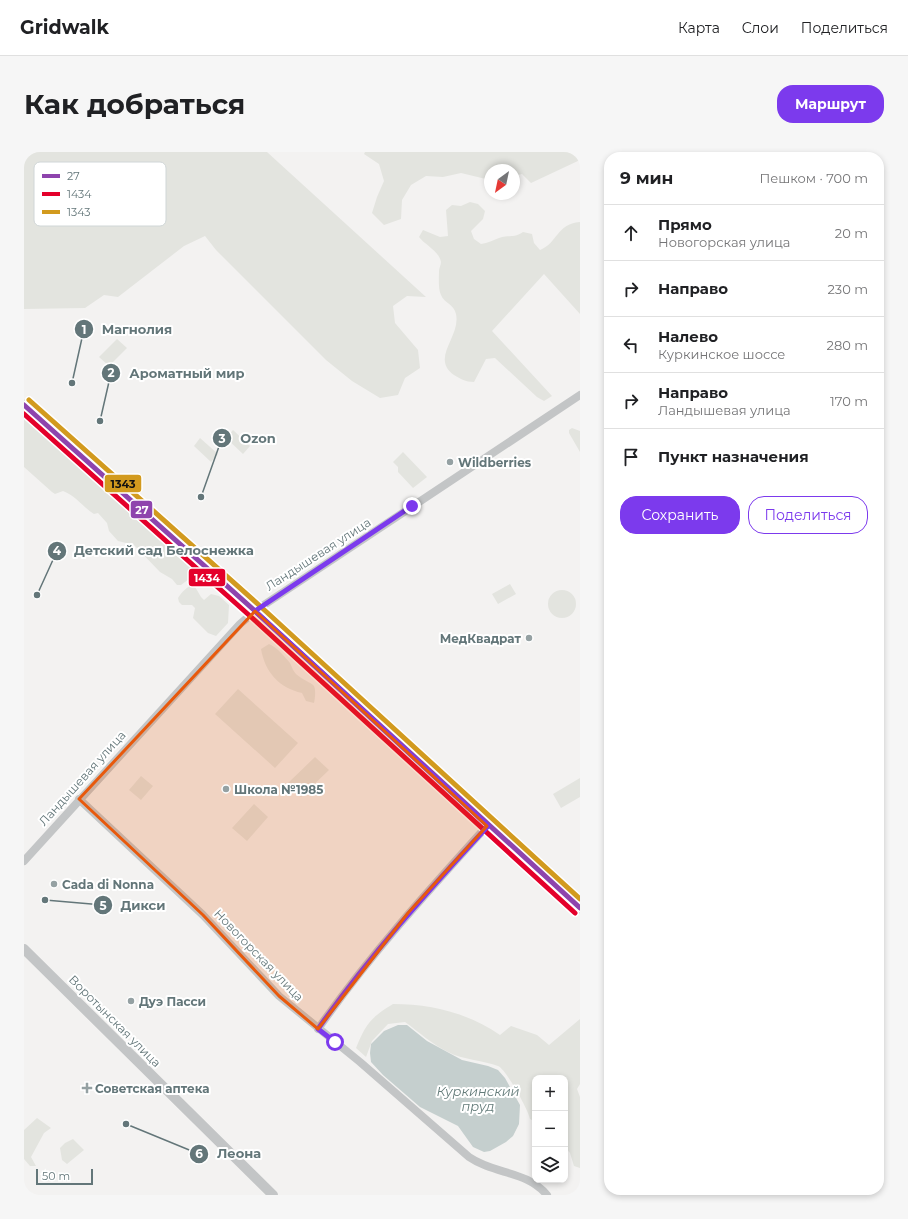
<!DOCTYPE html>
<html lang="ru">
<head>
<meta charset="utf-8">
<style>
  :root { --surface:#fff; --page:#f6f6f6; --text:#202124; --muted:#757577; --line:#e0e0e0; --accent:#7c3aed }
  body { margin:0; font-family:Montserrat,sans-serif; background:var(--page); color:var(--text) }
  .controls { position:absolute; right:12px; bottom:12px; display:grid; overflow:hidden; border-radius:8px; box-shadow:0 2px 6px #0003 }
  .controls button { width:36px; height:36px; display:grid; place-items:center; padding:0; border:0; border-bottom:1px solid var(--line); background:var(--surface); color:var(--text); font:20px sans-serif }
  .compass { position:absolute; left:460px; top:12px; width:36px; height:36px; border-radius:50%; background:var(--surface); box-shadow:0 2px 6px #0003; rotate:213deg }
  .scale { position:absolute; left:12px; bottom:10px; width:57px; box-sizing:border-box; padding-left:4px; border:2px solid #637679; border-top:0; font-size:11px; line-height:14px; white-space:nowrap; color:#637679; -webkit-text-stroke:3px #fff; paint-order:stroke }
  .stop { position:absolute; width:12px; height:12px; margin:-9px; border:3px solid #7c3aed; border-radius:50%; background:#fff }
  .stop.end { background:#7c3aed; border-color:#fff; box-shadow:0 1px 4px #0008 }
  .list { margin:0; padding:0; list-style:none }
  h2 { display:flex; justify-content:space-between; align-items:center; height:52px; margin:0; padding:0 16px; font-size:17px }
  h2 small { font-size:13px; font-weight:400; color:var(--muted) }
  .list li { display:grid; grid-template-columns:26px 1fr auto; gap:12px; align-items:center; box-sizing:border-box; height:56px; padding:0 16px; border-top:1px solid var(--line) }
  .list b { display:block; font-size:15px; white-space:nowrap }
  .list p { margin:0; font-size:13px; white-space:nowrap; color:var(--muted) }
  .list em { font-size:13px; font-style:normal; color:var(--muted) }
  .actions { display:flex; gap:8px; padding:12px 16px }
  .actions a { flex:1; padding:9px 0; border:1px solid var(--accent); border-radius:16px; text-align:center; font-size:14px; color:var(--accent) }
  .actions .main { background:var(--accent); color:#fff }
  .icon { flex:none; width:22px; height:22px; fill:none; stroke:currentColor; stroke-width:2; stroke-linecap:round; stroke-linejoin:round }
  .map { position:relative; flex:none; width:556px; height:1043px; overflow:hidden; border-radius:16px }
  header { display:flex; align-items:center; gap:24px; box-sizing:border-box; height:56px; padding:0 20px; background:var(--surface); border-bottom:1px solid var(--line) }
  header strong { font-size:19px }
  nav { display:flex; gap:22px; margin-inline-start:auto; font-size:14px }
  .intro { display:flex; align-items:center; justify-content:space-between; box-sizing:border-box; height:96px; padding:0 24px }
  h1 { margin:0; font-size:28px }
  .button { padding:10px 18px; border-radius:16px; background:var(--accent); color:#fff; font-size:14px; font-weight:700 }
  main { display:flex; gap:24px; padding:0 24px }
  aside { flex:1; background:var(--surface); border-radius:16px; box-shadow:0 2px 6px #0003 }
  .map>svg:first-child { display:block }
</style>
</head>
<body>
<header>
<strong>Gridwalk</strong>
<nav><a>Карта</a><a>Слои</a><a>Поделиться</a></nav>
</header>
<div class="intro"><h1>Как добраться</h1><a class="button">Маршрут</a></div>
<main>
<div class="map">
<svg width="556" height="1043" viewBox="0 0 556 1043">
  <rect width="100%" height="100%" fill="#f3f2f1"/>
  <path fill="#e3e4df" d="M 0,0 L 243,0 L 402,145 L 383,144 L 369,154 L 371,171 L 394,198 L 396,216 L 381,226 L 374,243 L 356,246 L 328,229 L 302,208 L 192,98 L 181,84 L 160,94 L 94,145 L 80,143 L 61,156 L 0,157 Z
    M 341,0 L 556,0 L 556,8 L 507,31 L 498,22 L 490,24 L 490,18 L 466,18 L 466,28 L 437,21 L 419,25 L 402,24 L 387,33 L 378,48 L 377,67 L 360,73 L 348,61 L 353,45 L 360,29 L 355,12 L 340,2 Z
    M 446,50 L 454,52 L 461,59 L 459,67 L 447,79 L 450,87 L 457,92 C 464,91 469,88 475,86 C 486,82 489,87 499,80 L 508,82 L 510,91 L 516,98 C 534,91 532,72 556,70 L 556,162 L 520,122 L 468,179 L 528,244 L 520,249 L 513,245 L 471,206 L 462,207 L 450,230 C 441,230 437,227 430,223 C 406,206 437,185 432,162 C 430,152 420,151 417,143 C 414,137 415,126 415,119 C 415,116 417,113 417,110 C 415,99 401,93 395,85 L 399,78 L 416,85 L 424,84 L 422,58 L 428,53 L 437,54 Z
    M 93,187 L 103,196 L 85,214 L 75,205 Z
    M 0,265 L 167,416 L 170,420 L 169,424 L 157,433 L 153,433 L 148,427 L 136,420 L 110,393 L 94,389 L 85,379 L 83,371 L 74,361 L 70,362 C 59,355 52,344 39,339 L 31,342 L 28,340 L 0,315 Z
    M 548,276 L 556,279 L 556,300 L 545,281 L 545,278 Z
    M 209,278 L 226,294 L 219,302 L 202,286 Z
    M 176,286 L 194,302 L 187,310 L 170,294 Z
    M 379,300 L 403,325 L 389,336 L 374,320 L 374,315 L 369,310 Z
    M 486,432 L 492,442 L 474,452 L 468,442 Z
    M 170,433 L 177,445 L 180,448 L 187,442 L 195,444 L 205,453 L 204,471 L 192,484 L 184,481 L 169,466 L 171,456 L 168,453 L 158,453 L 155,450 L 154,446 C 158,440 163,434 170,433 Z
    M524 452a14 14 0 1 1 28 0a14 14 0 1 1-28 0Z
    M 245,492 C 253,495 261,505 266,511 C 268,515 269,519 272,522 C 277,527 288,531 290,534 C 292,538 291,547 290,551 L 282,549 L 278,541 C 255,536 241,520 237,497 Z
    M 214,537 L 274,591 L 251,616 L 191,562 Z
    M 291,605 L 305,618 L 277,645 L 264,631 Z
    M 117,624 L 129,634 L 117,648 L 105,638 Z
    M 556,626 L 556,645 L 537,656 L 529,642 Z
    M 230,652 L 244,665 L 223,689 L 208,676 Z
    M 369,852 C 407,852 444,861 476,883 L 487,874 L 513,883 L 525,893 L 556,867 L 556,932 L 553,937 L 556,945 L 556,1016 L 550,1014 L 546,1001 L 541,995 L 541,926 L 511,926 L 511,970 L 506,967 C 505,959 482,917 474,914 C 458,908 439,908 424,900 C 409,893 395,880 381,870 L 364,872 L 348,889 L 342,905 L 332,896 C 342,872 346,866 369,852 Z
    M 13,966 L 27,976 L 20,981 L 7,1005 L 12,1014 L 6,1014 L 0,1007 L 0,978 Z
    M 49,987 L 60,998 L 43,1012 L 38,1008 L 36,996 L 41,991 Z"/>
  <path fill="#c5cfce" d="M 374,873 L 383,873 L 403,889 L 438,908 L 464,914 L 474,918 L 481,926 L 496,953 L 495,972 L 489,984 L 482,990 L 466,999 L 460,1000 L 449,995 L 434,974 L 396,955 L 359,923 L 347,910 L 346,901 L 347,892 L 360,879 Z"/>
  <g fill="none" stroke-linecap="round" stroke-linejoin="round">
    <path stroke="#c3c5c6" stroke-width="8" d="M 55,647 L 179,763 L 255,844 L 336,910 L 445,1005 C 471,1023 502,1018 523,1043
      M 0,709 L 216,472 L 231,459 L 556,243
      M 294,877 C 345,804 404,739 463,674"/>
    <path stroke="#c3c5c6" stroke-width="10" d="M 0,797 L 249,1043"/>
    <path stroke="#dadcdc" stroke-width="11" d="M 0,253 L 231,459 L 556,756"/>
    <defs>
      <path id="bus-1" d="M 0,253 L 231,459 L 556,756"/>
      <path id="bus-2" d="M 0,262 L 226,464 L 551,761"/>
      <path id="bus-3" d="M 5,248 L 236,454 L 556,747"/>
    </defs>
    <use href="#bus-1" stroke="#fff" stroke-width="8"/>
    <use href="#bus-2" stroke="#fff" stroke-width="8"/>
    <use href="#bus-3" stroke="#fff" stroke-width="8"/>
    <use href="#bus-1" stroke="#8e44ad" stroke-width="5"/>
    <use href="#bus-2" stroke="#e4002b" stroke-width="5"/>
    <use href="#bus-3" stroke="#d29a1e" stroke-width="5"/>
  </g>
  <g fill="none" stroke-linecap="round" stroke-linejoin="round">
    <path stroke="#7c3aed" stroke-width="5" d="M 311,890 L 294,877 C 345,804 404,739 464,674 L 231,459 L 388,354"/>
  </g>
  <path fill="#e8590c" fill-opacity="0.2" stroke="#e8590c" stroke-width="3" stroke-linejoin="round" d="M 231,459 L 463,674 L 384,761 L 294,877 L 255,844 L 179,763 L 55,647 Z"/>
  <g fill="#95a1a3" stroke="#fff" stroke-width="1.5">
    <circle cx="426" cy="310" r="4"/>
    <circle cx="505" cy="486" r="4"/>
    <circle cx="202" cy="637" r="4"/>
    <circle cx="30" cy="732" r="4"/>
    <circle cx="107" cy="849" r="4"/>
    <path d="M61 930h4v4h4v4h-4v4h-4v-4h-4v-4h4z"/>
  </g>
  <g text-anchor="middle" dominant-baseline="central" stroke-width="4" stroke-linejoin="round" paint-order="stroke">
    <g font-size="12" font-weight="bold" fill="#637679" stroke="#fff" text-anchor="start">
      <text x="434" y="310">Wildberries</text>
      <text x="497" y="486" text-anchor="end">МедКвадрат</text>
      <text x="210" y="637">Школа №1985</text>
      <text x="38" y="732">Cada di Nonna</text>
      <text x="115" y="849">Дуэ Пасси</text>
      <text x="71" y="936">Советская аптека</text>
    </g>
    <g font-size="12" fill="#637679" stroke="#fff">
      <text transform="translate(294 402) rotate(-33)">Ландышевая улица</text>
      <text transform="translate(58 626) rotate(-48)">Ландышевая улица</text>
      <text transform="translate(235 803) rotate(46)">Новогорская улица</text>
      <text transform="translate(91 869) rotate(45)">Воротынская улица</text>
    </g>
    <g font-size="13" font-style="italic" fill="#637b79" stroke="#fff">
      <text x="454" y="939">Куркинский<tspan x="454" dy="15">пруд</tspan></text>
    </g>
  </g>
  <rect x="10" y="10" width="132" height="64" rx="6" fill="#fff" stroke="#d0d6d7" stroke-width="1"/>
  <rect x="18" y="22" width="18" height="4" fill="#8e44ad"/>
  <rect x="18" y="40" width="18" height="4" fill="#e4002b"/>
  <rect x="18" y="58" width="18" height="4" fill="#d29a1e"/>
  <g font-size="11" fill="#637679">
    <text x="43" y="28">27</text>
    <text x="43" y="46">1434</text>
    <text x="43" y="64">1343</text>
  </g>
  <path fill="none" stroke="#637679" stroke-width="1.5" d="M48 231L60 177M76 269L87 221M177 345L198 286M13 443L33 399M21 748L79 753M102 972L175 1002"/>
  <g fill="#637679" stroke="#fff" stroke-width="1.5">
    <circle cx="48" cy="231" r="4"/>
    <circle cx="76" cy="269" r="4"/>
    <circle cx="177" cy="345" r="4"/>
    <circle cx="13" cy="443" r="4"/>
    <circle cx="21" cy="748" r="4"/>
    <circle cx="102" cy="972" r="4"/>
    <circle cx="60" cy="177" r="10"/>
    <circle cx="87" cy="221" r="10"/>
    <circle cx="198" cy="286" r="10"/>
    <circle cx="33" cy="399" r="10"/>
    <circle cx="79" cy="753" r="10"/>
    <circle cx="175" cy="1002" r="10"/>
  </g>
  <g font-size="12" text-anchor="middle" font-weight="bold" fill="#fff">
    <text x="60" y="182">1</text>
    <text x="87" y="225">2</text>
    <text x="198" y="291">3</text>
    <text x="33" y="403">4</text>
    <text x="79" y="758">5</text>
    <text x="175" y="1006">6</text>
  </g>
  <g font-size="13" text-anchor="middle" font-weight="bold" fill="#637679" stroke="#fff" stroke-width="4" stroke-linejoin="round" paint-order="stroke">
    <text x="113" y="182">Магнолия</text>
    <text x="163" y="226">Ароматный мир</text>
    <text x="234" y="291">Ozon</text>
    <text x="140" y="403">Детский сад Белоснежка</text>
    <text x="119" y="758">Дикси</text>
    <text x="215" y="1006">Леона</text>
  </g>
  <g stroke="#fff" stroke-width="1.5">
    <rect x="80" y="322" width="38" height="19" rx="4" fill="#d29a1e"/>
    <rect x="106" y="348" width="23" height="19" rx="4" fill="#8e44ad"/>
    <rect x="164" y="416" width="38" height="19" rx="4" fill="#e4002b"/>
  </g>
  <g font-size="11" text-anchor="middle" font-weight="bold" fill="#fff">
    <text x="118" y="362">27</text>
    <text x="183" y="430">1434</text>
  </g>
  <g font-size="11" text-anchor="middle" font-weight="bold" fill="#111">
    <text x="99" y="336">1343</text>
  </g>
</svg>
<div class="controls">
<button>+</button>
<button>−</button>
<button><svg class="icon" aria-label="layers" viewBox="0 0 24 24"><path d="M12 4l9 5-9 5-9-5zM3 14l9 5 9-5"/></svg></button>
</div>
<svg class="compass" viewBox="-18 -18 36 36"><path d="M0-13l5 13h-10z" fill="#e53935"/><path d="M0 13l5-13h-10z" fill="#757577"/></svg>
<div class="scale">50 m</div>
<div class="stop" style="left:311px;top:890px"></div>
<div class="stop end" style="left:388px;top:354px"></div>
</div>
<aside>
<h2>9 мин<small>Пешком · 700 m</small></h2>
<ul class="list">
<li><svg class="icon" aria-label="ahead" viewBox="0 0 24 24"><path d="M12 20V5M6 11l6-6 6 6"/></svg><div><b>Прямо</b><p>Новогорская улица</p></div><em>20 m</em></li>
<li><svg class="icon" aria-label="right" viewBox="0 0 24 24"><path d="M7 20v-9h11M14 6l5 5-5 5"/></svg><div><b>Направо</b></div><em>230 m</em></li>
<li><svg class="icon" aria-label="left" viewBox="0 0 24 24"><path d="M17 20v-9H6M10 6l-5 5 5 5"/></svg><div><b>Налево</b><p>Куркинское шоссе</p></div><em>280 m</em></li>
<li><svg class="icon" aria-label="right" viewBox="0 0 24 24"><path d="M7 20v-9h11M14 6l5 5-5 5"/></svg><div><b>Направо</b><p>Ландышевая улица</p></div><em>170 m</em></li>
<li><svg class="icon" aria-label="arrive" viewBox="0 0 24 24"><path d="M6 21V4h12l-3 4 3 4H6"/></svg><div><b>Пункт назначения</b></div></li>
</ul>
<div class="actions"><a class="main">Сохранить</a><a>Поделиться</a></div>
</aside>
</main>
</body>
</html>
